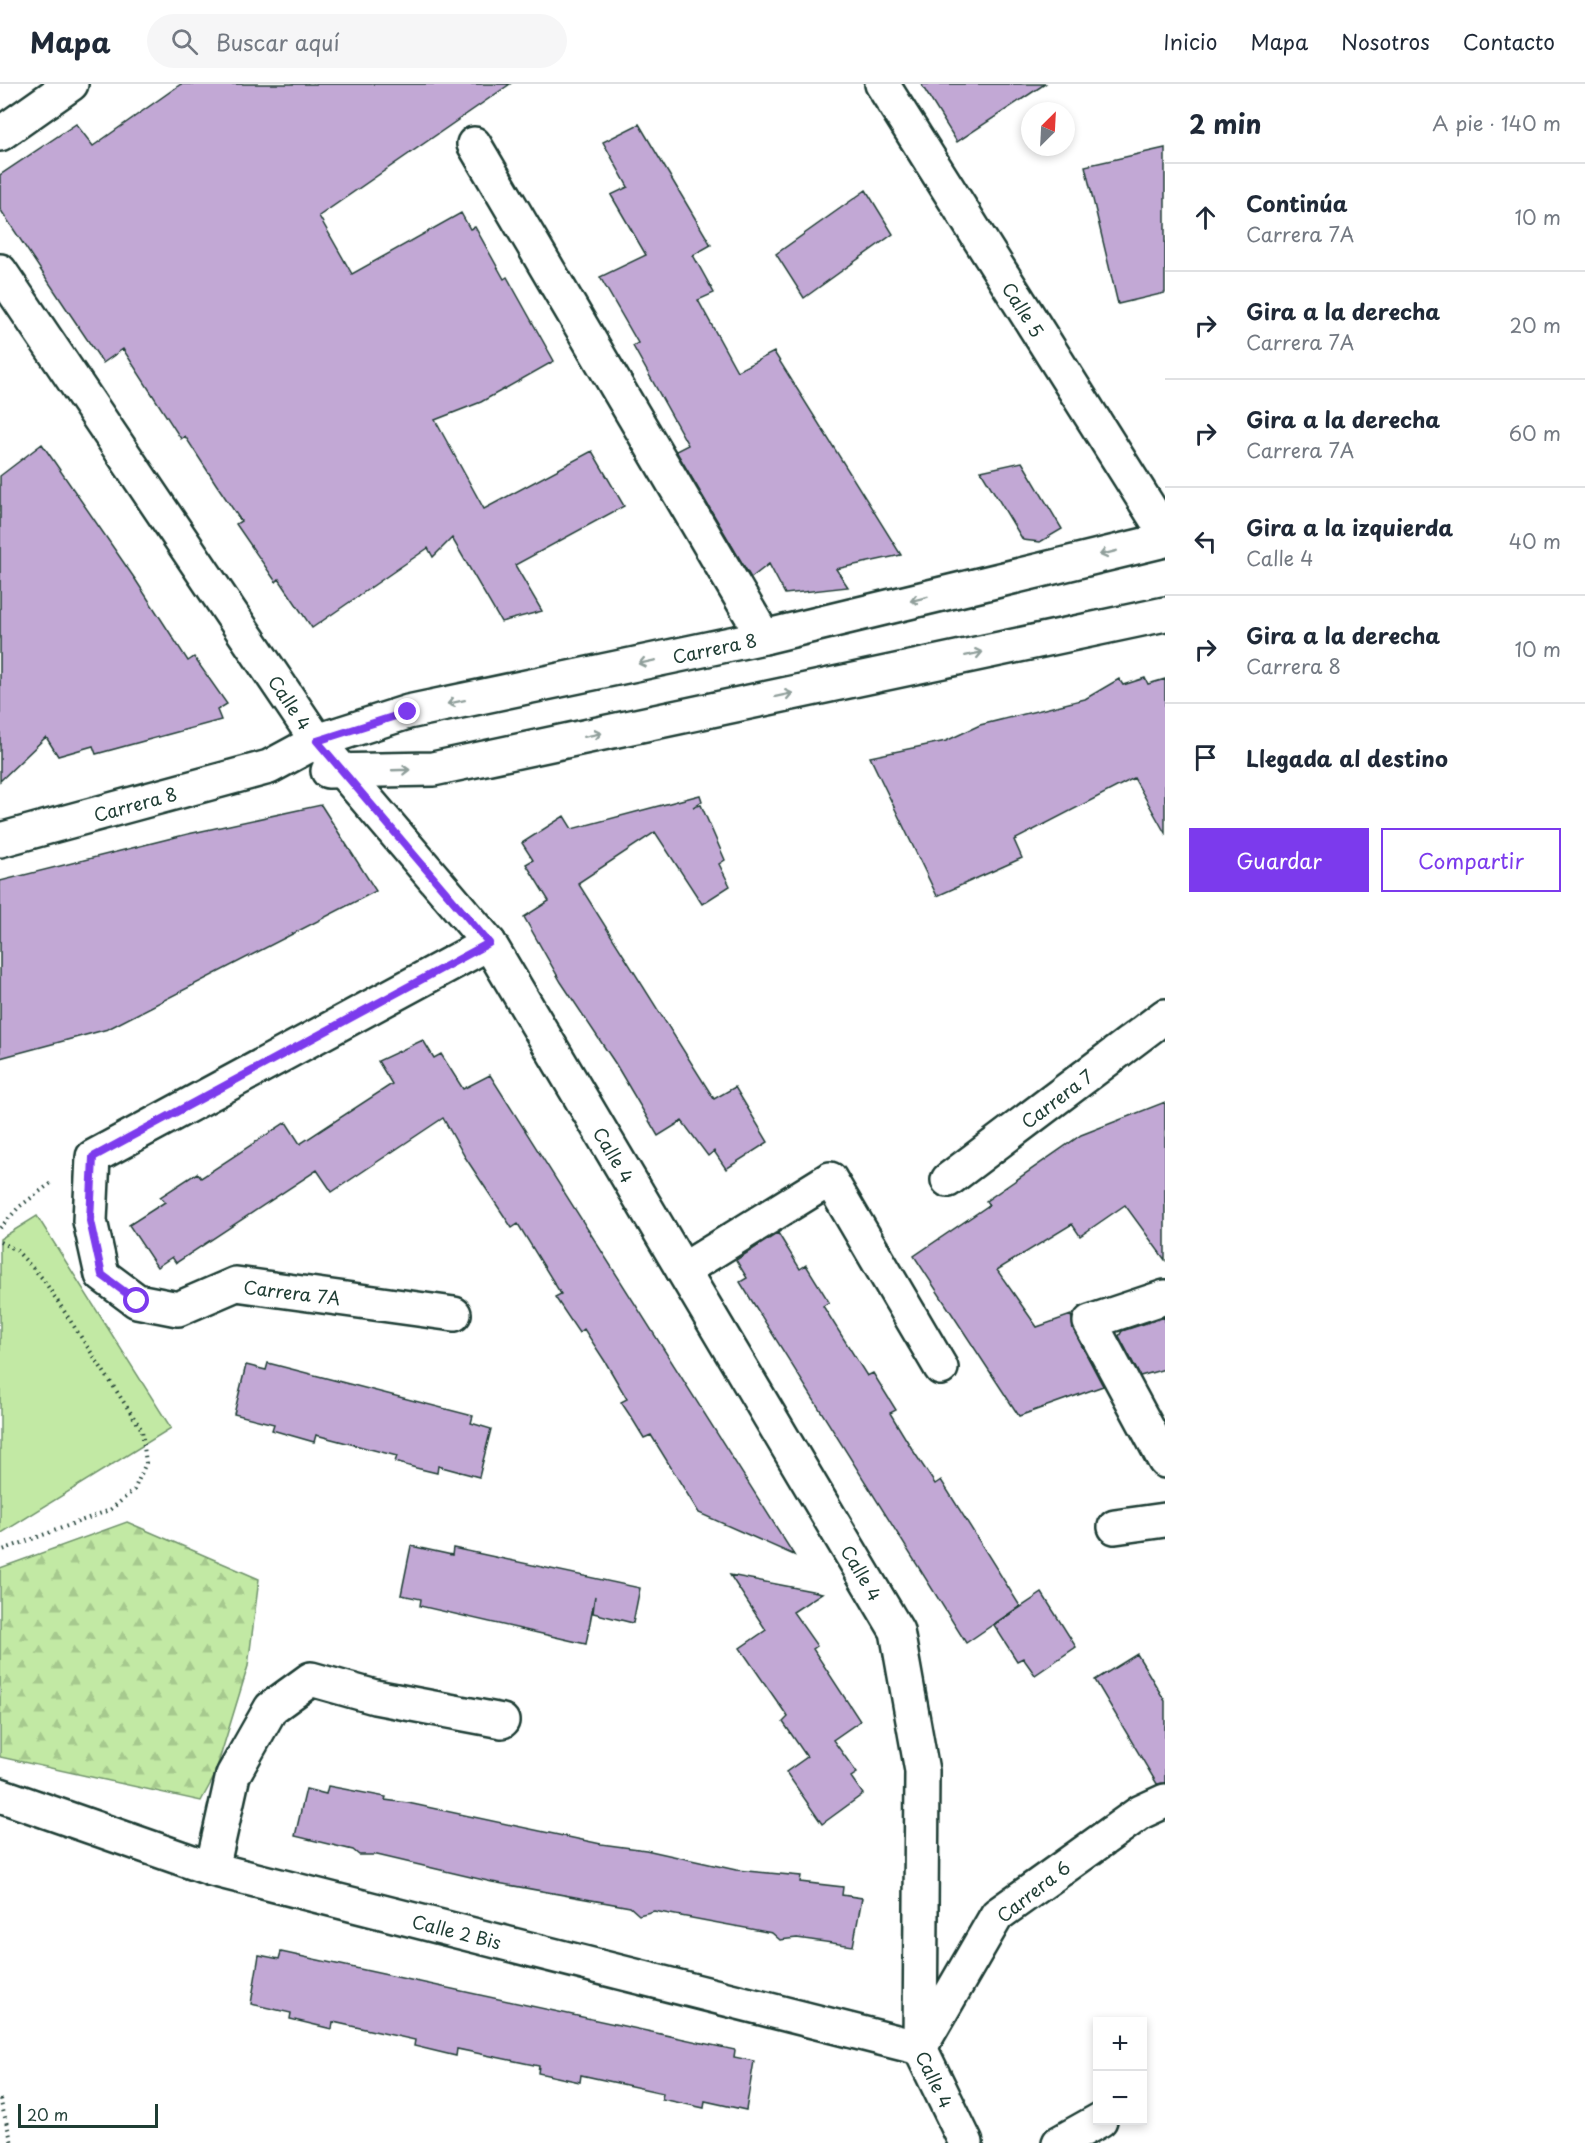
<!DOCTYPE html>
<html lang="es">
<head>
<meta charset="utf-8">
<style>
  :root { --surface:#fff; --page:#f6f6f7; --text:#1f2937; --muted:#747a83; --line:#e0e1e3; --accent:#7c3aed }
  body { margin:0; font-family:"Playpen Sans",sans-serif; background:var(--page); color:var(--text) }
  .controls { position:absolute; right:18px; bottom:18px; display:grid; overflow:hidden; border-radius:0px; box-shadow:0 3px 9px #0003 }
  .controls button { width:54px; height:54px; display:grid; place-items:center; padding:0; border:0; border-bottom:2px solid var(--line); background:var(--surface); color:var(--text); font:30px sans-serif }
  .compass { position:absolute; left:1021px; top:18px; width:54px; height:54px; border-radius:50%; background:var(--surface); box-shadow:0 3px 9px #0003; rotate:24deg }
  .scale { position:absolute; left:18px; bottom:15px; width:140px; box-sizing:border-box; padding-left:6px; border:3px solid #1f3d34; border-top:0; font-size:16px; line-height:21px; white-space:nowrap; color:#1f3d34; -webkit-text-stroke:4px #fff; paint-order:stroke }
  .stop { position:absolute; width:18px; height:18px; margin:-14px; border:4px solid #7c3aed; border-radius:50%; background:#fff }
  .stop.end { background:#7c3aed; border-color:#fff; box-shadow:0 2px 6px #0008 }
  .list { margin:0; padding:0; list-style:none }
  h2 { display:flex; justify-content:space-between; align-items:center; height:78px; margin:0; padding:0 24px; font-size:26px }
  h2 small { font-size:20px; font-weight:400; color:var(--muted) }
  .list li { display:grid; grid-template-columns:39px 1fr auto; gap:18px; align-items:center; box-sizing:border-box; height:108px; padding:0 24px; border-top:2px solid var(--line) }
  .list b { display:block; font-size:22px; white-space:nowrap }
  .list p { margin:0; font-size:20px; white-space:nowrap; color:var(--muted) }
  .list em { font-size:20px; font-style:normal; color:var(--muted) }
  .actions { display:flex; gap:12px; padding:18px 24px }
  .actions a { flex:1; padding:14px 0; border:2px solid var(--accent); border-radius:0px; text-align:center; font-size:21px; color:var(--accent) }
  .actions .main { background:var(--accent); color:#fff }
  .icon { flex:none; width:33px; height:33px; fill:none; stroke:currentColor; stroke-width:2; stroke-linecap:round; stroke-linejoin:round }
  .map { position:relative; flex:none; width:1165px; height:2059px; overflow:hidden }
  header { display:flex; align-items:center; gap:36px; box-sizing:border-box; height:84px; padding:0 30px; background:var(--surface); border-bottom:2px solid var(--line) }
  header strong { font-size:28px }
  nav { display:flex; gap:33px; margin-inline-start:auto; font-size:21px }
  .search { width:420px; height:54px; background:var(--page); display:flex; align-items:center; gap:15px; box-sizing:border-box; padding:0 21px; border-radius:33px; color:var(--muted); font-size:22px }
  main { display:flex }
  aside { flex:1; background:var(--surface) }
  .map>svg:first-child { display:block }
</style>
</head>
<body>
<header>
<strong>Mapa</strong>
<div class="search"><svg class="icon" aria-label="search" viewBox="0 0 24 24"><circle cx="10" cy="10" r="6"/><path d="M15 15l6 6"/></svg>Buscar aquí</div>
<nav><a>Inicio</a><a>Mapa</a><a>Nosotros</a><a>Contacto</a></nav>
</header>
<main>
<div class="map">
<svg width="1165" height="2059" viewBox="0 0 1165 2059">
  <defs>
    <pattern id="forest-firs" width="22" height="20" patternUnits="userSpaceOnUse" patternTransform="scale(1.5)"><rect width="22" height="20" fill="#c2e9a4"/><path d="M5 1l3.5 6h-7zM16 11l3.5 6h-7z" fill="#a6c98e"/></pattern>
  </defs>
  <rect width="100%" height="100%" fill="#fff"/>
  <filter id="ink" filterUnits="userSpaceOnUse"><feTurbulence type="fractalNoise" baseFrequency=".0167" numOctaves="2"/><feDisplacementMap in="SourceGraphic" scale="12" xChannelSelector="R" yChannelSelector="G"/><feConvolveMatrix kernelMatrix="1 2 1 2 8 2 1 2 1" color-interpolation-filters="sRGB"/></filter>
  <g filter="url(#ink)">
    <path fill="#c2e9a4" stroke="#70936c" stroke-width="1.5" d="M 37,1132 L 171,1344 L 0,1450 L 0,1155 Z"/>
    <path fill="url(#forest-firs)" stroke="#70936c" stroke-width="1.5" d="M 127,1438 L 259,1495 L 248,1582 L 214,1693 L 201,1717 L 0,1673 L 0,1484 Z"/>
    <path fill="#c2a8d5" stroke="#1f3d34" stroke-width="1.5" d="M 181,0 L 510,0 L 319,132 L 352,190 L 461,129 L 470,145 L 475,143 L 504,195 L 507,193 L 554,277 L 481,318 L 435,336 L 484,425 L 592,367 L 624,422 L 515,481 L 542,527 L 501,538 L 452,454 L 433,473 L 428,464 L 312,544 L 279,495 L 276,498 L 236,440 L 241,437 L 216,400 L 185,352 L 181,355 L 123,265 L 103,279 L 66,224 L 0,125 L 0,91 L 76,40 L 93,62 Z
      M 921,0 L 1045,0 L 957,58 Z
      M 639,40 L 711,161 L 693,171 L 714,209 L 698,216 L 737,287 L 774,268 L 901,471 L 836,485 L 848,503 L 785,510 L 769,480 L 751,494 L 676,367 L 688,361 L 633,262 L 638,259 L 600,193 L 646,171 L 611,111 L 628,103 L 603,58 Z
      M 1165,64 L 1165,209 L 1118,220 L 1085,82 Z
      M 866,106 L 893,150 L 804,214 L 776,170 Z
      M 42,360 L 135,495 L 188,577 L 194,573 L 227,620 L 217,626 L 221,636 L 96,670 L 93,662 L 58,672 L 46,653 L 0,697 L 0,392 Z
      M 1022,378 L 1062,445 L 1040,458 L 1023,456 L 981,387 Z
      M 1145,594 L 1148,600 L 1165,595 L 1165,749 L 1134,694 L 1014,756 L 1022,774 L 937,812 L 870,673 L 946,657 L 980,641 L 1085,615 L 1119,595 L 1123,601 Z
      M 700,711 L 702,717 L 693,723 L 701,721 L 725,776 L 719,780 L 730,802 L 702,820 L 655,748 L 578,799 L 714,1015 L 735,1003 L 768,1058 L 726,1085 L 714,1067 L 708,1072 L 682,1037 L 658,1052 L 615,979 L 561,898 L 524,833 L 549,817 L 526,780 L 533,776 L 522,759 L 564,732 L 572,745 Z
      M 321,721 L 376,807 L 108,945 L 0,974 L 0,797 L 188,750 Z
      M 423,956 L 434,974 L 441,970 L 463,1005 L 490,991 L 794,1471 L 699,1429 L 651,1351 L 644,1354 L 633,1336 L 621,1318 L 627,1315 L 606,1279 L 584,1245 L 579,1249 L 555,1213 L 561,1210 L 518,1140 L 512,1144 L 465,1073 L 443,1034 L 332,1108 L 317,1086 L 176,1179 L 172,1173 L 157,1183 L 129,1141 L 165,1118 L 160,1113 L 197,1089 L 201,1094 L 286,1038 L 300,1060 L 392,1000 L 378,977 Z
      M 1165,1018 L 1165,1176 L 1125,1121 L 1080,1152 L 1072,1140 L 997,1186 L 1037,1243 L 1071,1231 L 1074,1247 L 1103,1302 L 1019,1332 L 914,1172 L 989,1121 L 986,1117 L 1081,1051 Z
      M 778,1149 L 800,1185 L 806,1181 L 829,1218 L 823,1222 L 867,1292 L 873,1289 L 896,1326 L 890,1329 L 912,1365 L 935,1400 L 941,1396 L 1020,1522 L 966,1559 L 740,1198 L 747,1194 L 736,1176 Z
      M 1165,1233 L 1165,1285 L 1140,1292 L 1119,1252 L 1122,1247 Z
      M 268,1279 L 473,1332 L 471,1339 L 491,1345 L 479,1393 L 438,1382 L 437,1389 L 416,1384 L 395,1378 L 397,1372 L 316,1351 L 314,1358 L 272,1346 L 274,1340 L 234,1330 L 246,1281 L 266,1286 Z
      M 411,1462 L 452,1471 L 453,1464 L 640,1504 L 633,1539 L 593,1529 L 595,1512 L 586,1560 L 420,1522 L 421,1515 L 401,1511 Z
      M 730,1491 L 822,1509 L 793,1528 L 817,1562 L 813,1565 L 860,1637 L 833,1656 L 857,1689 L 851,1693 L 863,1710 L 822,1740 L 786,1688 L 807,1673 L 783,1638 L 788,1633 L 740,1564 L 766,1546 Z
      M 1042,1509 L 1076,1563 L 1035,1591 L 1023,1574 L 1017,1577 L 994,1541 Z
      M 1137,1570 L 1165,1617 L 1165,1699 L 1157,1700 L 1095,1596 Z
      M 328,1702 L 386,1713 L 385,1716 L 408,1719 L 601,1760 L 646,1766 L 736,1786 L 801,1792 L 800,1798 L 843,1803 L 842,1811 L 862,1814 L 853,1862 L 797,1854 L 780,1856 L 772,1849 L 654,1827 L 639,1831 L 630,1823 L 492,1798 L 377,1771 L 359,1771 L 353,1766 L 295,1752 L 306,1705 L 326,1710 Z
      M 281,1868 L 735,1966 L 734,1973 L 754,1977 L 746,2026 L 705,2017 L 704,2024 L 662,2015 L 663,2009 L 581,1991 L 580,1998 L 538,1989 L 539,1982 L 457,1965 L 456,1972 L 414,1962 L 415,1956 L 333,1938 L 332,1945 L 290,1935 L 291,1929 L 251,1920 L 259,1871 L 279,1875 Z"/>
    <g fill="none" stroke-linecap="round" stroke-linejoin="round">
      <defs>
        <g id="minor">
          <path id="s1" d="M 882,0 L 1165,449"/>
          <path d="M 0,50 L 71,0"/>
          <path d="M 474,60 L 764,553"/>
          <path id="s2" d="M 0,187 L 317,657 L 489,859 L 897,1547 L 922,1687 L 920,1964 L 966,2059"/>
          <path d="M 328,687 L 433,685 L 1165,530"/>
          <path id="s3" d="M 0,756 L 269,683 L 317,657 L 408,628 L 764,553 L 1165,456"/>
          <path id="s4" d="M 948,1096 L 1165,932"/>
          <path d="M 683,1186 L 830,1095 L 941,1284"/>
          <path d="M 1165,1213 L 1090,1238 L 1165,1377"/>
          <path d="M 454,1230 L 236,1200 L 178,1225 L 137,1217 L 102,1191 L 90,1137 L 93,1073 L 489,859"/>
          <path d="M 1115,1443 L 1165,1436"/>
          <path id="s5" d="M 0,1711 L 212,1785 L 920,1964"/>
          <path d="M 212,1785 L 233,1691 L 271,1624 L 311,1595 L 375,1613 L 502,1637"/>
          <path d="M 921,1962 L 997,1831 L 1141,1728 L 1165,1717"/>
          <path d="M 1059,2059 L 1100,2036"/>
        </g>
      </defs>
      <use href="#minor" stroke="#1f3d34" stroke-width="38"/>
      <path stroke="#1f3d34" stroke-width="4" stroke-dasharray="1.5 4.5" stroke-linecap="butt" d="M 0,1144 L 19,1123 L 51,1099
        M 0,1158 L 16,1166 L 43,1195 L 142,1346 L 146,1379 L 134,1406 L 110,1426 L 0,1467
        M 0,2015 L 12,2059"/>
      <use href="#minor" stroke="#fff" stroke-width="33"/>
    </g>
    <defs><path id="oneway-shaft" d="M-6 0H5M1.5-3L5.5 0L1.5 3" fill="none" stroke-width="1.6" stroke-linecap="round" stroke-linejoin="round" transform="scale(1.5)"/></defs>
    <g stroke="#8f9e9a">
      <use href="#oneway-shaft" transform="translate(1108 469) rotate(166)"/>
      <use href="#oneway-shaft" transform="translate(919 515) rotate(166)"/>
      <use href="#oneway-shaft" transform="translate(974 570) rotate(-12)"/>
      <use href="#oneway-shaft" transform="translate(647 578) rotate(168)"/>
      <use href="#oneway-shaft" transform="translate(784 611) rotate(-12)"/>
      <use href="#oneway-shaft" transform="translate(456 618) rotate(168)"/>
      <use href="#oneway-shaft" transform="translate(593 651) rotate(-12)"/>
      <use href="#oneway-shaft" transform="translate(401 686) rotate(-2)"/>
    </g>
  </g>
  <g fill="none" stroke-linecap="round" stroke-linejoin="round" filter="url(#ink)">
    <path stroke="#7c3aed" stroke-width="8" d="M 137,1217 L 102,1191 L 90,1137 L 93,1073 L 489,859 L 317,657 L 408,628"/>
  </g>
  <g text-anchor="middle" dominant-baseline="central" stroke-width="4.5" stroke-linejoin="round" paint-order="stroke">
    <g font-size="18" fill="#1f3d34" stroke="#fff">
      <text stroke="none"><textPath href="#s1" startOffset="266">Calle 5</textPath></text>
      <text stroke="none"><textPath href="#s3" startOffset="742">Carrera 8</textPath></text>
      <text stroke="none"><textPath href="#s2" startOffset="520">Calle 4</textPath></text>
      <text stroke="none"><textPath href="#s3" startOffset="140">Carrera 8</textPath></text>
      <text stroke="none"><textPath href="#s4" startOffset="136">Carrera 7</textPath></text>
      <text stroke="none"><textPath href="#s2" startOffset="1078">Calle 4</textPath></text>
      <text transform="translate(292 1208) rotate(7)">Carrera 7A</text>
      <text stroke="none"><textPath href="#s2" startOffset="1564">Calle 4</textPath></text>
      <text transform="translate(1033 1807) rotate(-38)">Carrera 6</text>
      <text stroke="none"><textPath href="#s5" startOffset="477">Calle 2 Bis</textPath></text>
      <text stroke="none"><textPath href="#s2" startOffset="2086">Calle 4</textPath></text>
    </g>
  </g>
</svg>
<div class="controls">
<button>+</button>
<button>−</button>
</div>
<svg class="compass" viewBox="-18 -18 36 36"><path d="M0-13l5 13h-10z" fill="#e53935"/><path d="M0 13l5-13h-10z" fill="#747a83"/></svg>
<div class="scale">20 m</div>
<div class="stop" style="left:137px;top:1217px"></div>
<div class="stop end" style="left:408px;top:628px"></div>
</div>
<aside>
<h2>2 min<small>A pie · 140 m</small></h2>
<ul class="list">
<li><svg class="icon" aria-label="ahead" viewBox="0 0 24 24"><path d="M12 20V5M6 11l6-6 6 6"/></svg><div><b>Continúa</b><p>Carrera 7A</p></div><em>10 m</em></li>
<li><svg class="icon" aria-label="right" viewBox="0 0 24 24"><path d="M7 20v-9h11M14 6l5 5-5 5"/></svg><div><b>Gira a la derecha</b><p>Carrera 7A</p></div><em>20 m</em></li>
<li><svg class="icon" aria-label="right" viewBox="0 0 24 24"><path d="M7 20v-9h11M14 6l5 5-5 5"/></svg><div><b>Gira a la derecha</b><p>Carrera 7A</p></div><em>60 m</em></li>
<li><svg class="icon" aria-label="left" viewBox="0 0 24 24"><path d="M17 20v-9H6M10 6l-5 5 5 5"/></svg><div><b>Gira a la izquierda</b><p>Calle 4</p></div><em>40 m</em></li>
<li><svg class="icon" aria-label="right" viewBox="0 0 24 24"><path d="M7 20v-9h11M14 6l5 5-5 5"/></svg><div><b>Gira a la derecha</b><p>Carrera 8</p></div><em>10 m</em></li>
<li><svg class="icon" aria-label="arrive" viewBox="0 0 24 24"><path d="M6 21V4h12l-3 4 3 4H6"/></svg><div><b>Llegada al destino</b></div></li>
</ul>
<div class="actions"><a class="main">Guardar</a><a>Compartir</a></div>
</aside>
</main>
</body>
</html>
